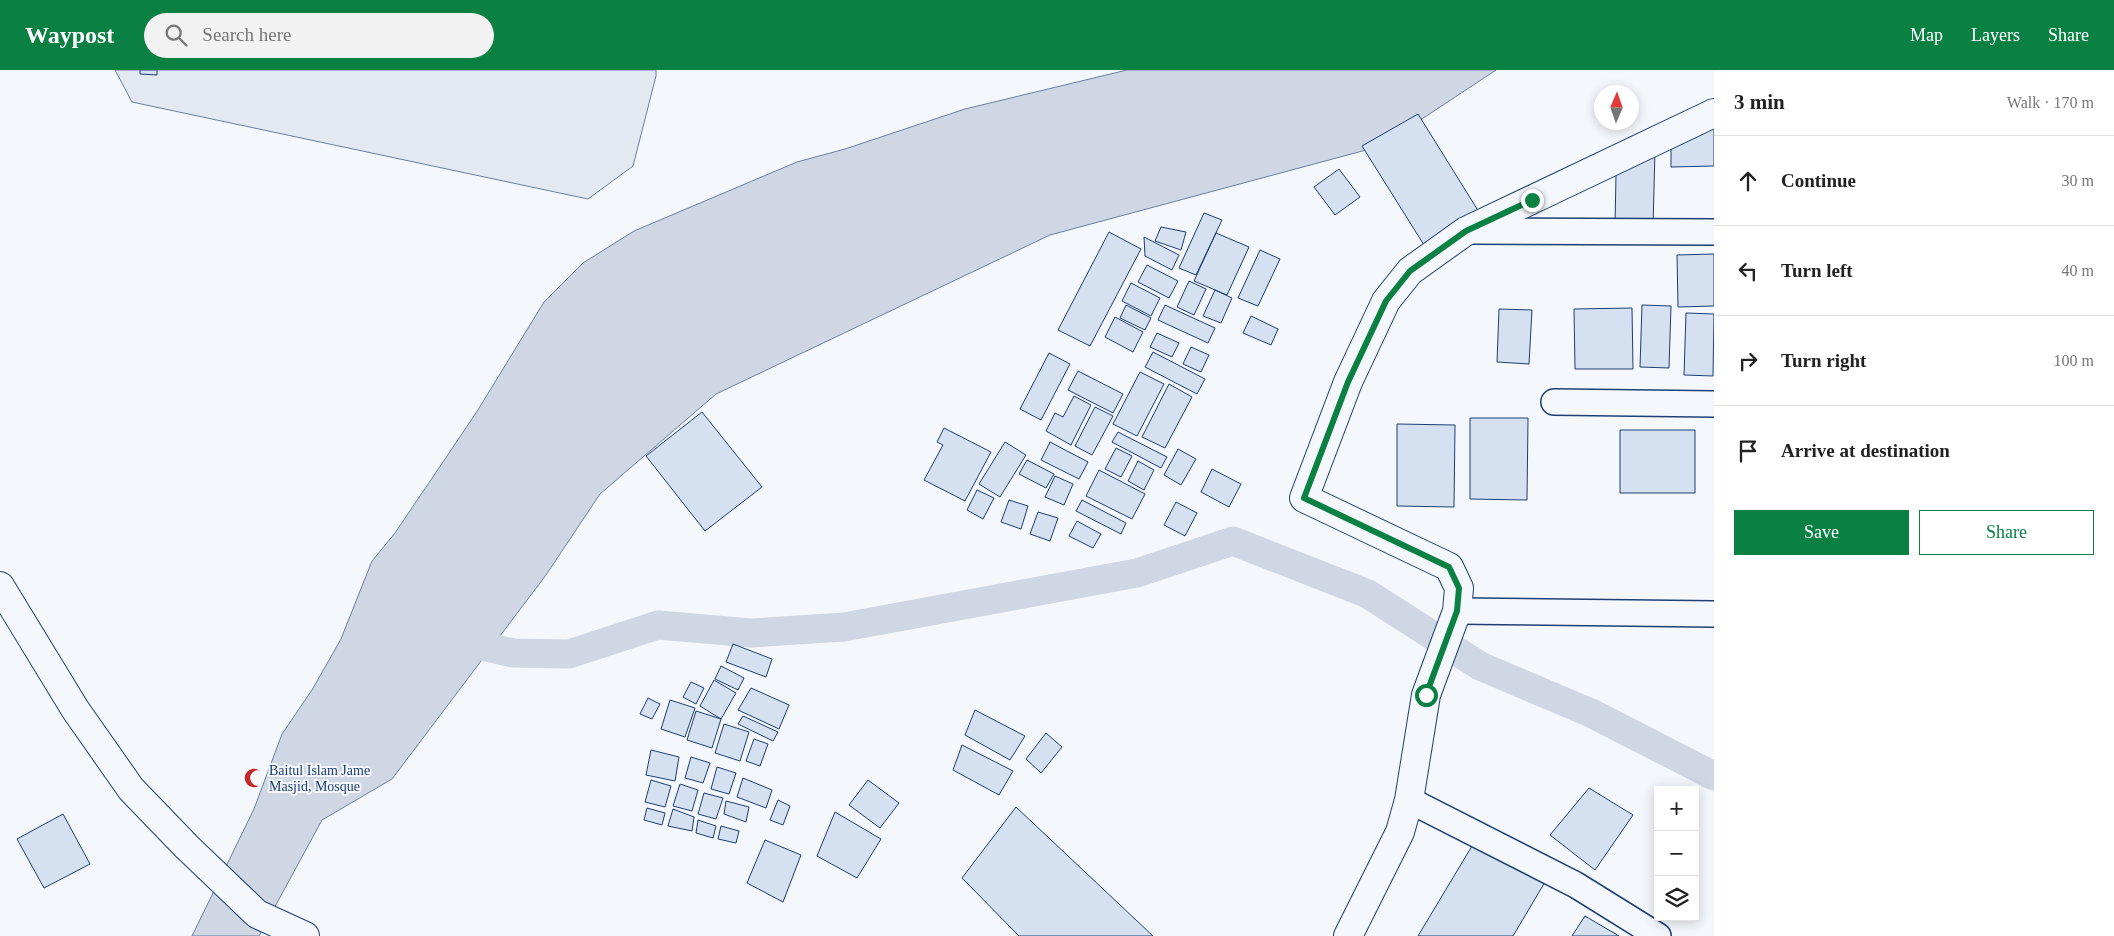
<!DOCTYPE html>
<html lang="en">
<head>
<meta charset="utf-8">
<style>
  :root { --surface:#fff; --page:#f2f2f2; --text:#222; --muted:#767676; --line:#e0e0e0; --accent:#0b8043 }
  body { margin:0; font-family:Georgia,serif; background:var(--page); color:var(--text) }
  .controls { position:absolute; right:15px; bottom:15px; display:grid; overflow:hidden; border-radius:0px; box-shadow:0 2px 12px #0003 }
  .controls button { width:45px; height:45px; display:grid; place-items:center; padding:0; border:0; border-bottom:1px solid var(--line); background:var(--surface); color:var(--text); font:25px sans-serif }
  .compass { position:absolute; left:1594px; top:15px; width:45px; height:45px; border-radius:50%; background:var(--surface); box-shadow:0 2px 12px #0003; rotate:2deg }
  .stop { position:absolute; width:15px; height:15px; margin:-11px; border:4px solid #0b8043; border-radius:50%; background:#fff }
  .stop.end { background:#0b8043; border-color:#fff; box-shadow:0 1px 5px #0008 }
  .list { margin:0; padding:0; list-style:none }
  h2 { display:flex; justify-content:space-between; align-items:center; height:65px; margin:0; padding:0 20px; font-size:21px }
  h2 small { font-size:16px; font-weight:400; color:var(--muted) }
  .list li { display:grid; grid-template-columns:32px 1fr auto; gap:15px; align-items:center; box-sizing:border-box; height:90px; padding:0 20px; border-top:1px solid var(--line) }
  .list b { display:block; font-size:19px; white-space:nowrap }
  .list em { font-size:16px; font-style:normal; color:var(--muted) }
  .actions { display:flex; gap:10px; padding:15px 20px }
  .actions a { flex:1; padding:11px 0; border:1px solid var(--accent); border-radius:0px; text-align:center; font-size:18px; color:var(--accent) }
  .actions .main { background:var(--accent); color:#fff }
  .icon { flex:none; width:28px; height:28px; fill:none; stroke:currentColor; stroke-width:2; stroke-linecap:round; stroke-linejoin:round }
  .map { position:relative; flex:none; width:1714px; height:866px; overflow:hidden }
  header { display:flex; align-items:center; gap:30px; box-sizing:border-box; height:70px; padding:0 25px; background:var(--accent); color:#fff }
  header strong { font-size:24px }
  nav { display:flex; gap:28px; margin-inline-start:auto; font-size:18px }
  .search { width:350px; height:45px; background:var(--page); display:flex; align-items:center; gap:12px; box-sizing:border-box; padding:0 18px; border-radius:28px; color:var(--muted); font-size:19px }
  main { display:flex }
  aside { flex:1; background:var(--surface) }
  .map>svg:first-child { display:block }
</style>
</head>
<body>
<header>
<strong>Waypost</strong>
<div class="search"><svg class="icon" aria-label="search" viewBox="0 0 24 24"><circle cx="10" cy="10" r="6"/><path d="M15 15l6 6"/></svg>Search here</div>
<nav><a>Map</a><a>Layers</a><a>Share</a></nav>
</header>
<main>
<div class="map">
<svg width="1714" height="866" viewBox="0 0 1714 866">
  <rect width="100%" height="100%" fill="#f4f7fb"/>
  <path fill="#e3e9f0" stroke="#687fa3" d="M 115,0 L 656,0 L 656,6 L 633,96 L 588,129 L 132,32 Z"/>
  <path fill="#cfd7e4" stroke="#687fa3" d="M 1127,0 L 1496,0 L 1381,76 L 1050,165 L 716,324 L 600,424 L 546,505 L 392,709 L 322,750 L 259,866 L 192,866 L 254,739 L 282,664 L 312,620 L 341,569 L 372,491 L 395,463 L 476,343 L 544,232 L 583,193 L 634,161 L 797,92 L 845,79 L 965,39 Z"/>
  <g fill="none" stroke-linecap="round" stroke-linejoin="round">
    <path stroke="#cfd7e4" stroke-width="29" d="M 452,569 L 513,583 L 569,584 L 658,555 L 751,563 L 844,557 L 1137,503 L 1233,471 L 1368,524 L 1480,596 L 1591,643 L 1714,706"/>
  </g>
  <path fill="#d5e0f0" stroke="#1d3f73" d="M 140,0 L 157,0 L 157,5 L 140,4 Z
    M 1418,44 L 1479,142 L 1424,175 L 1362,76 Z
    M 1714,48 L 1714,96 L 1671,97 L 1671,70 Z
    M 1655,80 L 1653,158 L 1615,156 L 1616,105 Z
    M 1339,99 L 1360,127 L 1335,145 L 1314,117 Z
    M 1204,143 L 1222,150 L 1196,205 L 1179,198 Z
    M 1161,157 L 1186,162 L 1181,180 L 1155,171 Z
    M 1109,162 L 1141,179 L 1090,276 L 1058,260 Z
    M 1216,163 L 1249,177 L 1227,225 L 1194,211 Z
    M 1144,167 L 1179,185 L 1172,200 L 1145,186 Z
    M 1260,180 L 1280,189 L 1258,236 L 1238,228 Z
    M 1714,184 L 1714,236 L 1678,237 L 1677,185 Z
    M 1147,195 L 1178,211 L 1169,228 L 1138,212 Z
    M 1189,211 L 1206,219 L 1194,245 L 1177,237 Z
    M 1131,213 L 1160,228 L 1151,246 L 1122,231 Z
    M 1215,220 L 1232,228 L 1221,253 L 1203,246 Z
    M 1126,235 L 1151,248 L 1145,260 L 1120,248 Z
    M 1165,235 L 1215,258 L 1208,273 L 1158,250 Z
    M 1642,235 L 1671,236 L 1669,298 L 1640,297 Z
    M 1632,238 L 1633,299 L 1575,299 L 1574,239 Z
    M 1499,239 L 1532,240 L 1529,294 L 1497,292 Z
    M 1686,243 L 1714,244 L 1713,306 L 1684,305 Z
    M 1251,246 L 1278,259 L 1271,275 L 1243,263 Z
    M 1115,247 L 1143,262 L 1133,282 L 1105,267 Z
    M 1157,263 L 1179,273 L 1172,287 L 1150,277 Z
    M 1191,277 L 1209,285 L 1201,302 L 1183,294 Z
    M 1153,282 L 1205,309 L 1197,324 L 1145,297 Z
    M 1049,283 L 1070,294 L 1041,350 L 1020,339 Z
    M 1078,301 L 1123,324 L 1113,343 L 1068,320 Z
    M 1140,302 L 1164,314 L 1137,366 L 1113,354 Z
    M 1169,314 L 1192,327 L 1165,378 L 1142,367 Z
    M 1074,326 L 1091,335 L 1071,375 L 1046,361 L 1055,343 L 1063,347 Z
    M 1095,337 L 1113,346 L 1092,385 L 1075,376 Z
    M 702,342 L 762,417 L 705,461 L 646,386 Z
    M 1470,348 L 1528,348 L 1527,430 L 1470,429 Z
    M 1397,354 L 1455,355 L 1454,437 L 1397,436 Z
    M 944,358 L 991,382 L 965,431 L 924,410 L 943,375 L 937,372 Z
    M 1620,360 L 1695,360 L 1695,423 L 1620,423 Z
    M 1118,362 L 1167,387 L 1161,398 L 1112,372 Z
    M 1005,372 L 1026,385 L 1000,427 L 979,414 Z
    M 1050,372 L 1088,392 L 1079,409 L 1041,390 Z
    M 1116,378 L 1132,386 L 1121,407 L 1105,399 Z
    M 1178,379 L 1196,389 L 1181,415 L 1164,405 Z
    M 1027,390 L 1054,404 L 1046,418 L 1019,404 Z
    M 1138,391 L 1154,400 L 1144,420 L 1128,411 Z
    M 1212,399 L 1241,414 L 1229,437 L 1201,422 Z
    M 1099,400 L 1145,424 L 1132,449 L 1086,426 Z
    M 1055,406 L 1073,414 L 1064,435 L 1045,427 Z
    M 977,420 L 994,428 L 983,449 L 967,440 Z
    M 1009,430 L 1028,436 L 1021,459 L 1001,452 Z
    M 1082,430 L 1126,453 L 1121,464 L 1076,441 Z
    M 1176,432 L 1197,443 L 1185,466 L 1164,455 Z
    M 1038,442 L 1058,448 L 1050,471 L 1030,464 Z
    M 1077,451 L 1101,464 L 1093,478 L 1069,466 Z
    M 733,574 L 772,589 L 766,607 L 726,592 Z
    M 721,596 L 744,608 L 738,620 L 715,609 Z
    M 714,610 L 736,623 L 721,649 L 700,636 Z
    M 691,612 L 704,618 L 696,634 L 683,627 Z
    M 751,618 L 789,635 L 779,659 L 738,640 Z
    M 648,628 L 660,634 L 652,649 L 640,644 Z
    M 670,630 L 695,638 L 685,667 L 661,659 Z
    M 975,640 L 1025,666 L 1010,690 L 965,665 Z
    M 696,641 L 721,649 L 712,678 L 687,670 Z
    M 743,646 L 778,662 L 773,671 L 738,654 Z
    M 724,654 L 749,662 L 740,691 L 715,683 Z
    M 1046,663 L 1062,677 L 1041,703 L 1026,689 Z
    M 754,669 L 768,674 L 760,696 L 746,691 Z
    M 962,675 L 1013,701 L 999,725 L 953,700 Z
    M 651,680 L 679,687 L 675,711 L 646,705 Z
    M 691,687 L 710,693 L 703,713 L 685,708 Z
    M 717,697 L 736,703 L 729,724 L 711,719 Z
    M 743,708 L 772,720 L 766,738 L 737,727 Z
    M 651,710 L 671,716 L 665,737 L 645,732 Z
    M 868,710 L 899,733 L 880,758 L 849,735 Z
    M 680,714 L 698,720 L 692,741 L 673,736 Z
    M 1589,718 L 1633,745 L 1595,800 L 1550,765 Z
    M 704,723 L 723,728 L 716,749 L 698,744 Z
    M 778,730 L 790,736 L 783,755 L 770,750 Z
    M 726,731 L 749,737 L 746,752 L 724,744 Z
    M 1016,737 L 1153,866 L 1019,866 L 962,808 Z
    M 647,738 L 665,743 L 662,755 L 644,750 Z
    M 673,739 L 694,747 L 692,761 L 668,756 Z
    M 835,742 L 881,769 L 857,808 L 817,786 Z
    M 63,744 L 90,794 L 44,818 L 17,769 Z
    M 698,750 L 716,756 L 713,768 L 696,763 Z
    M 721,756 L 739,761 L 736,773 L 718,769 Z
    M 1478,766 L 1548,807 L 1513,866 L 1418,866 Z
    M 765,770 L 801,785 L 783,832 L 747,813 Z
    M 1585,846 L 1619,866 L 1572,866 Z"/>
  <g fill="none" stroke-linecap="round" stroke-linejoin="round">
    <defs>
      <path id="street" d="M 1466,161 L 1714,162
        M 1554,332 L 1714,334
        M 1457,541 L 1714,544
        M 1409,730 L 1576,815 L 1658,866"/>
      <path id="secondary" d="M 1348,866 L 1400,762 L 1409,730 L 1426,625 L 1457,541 L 1459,518 L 1449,497 L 1304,428 L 1348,312 L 1386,231 L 1410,201 L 1466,161 L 1714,43"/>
      <path id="highway" d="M 0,516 L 75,639 L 131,719 L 187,777 L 257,844 L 305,866"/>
    </defs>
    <use href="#street" stroke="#1d3f73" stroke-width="28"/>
    <use href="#secondary" stroke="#1d3f73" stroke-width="30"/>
    <use href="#highway" stroke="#1d3f73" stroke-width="30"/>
    <use href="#street" stroke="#f4f7fb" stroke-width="25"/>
    <use href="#secondary" stroke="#f4f7fb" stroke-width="28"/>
    <use href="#highway" stroke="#f4f7fb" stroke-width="28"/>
  </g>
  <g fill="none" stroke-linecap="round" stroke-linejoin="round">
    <path stroke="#0b8043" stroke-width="6" d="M 1426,625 L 1457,541 L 1459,518 L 1449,497 L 1304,428 L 1348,312 L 1386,231 L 1410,201 L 1466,161 L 1532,130"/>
  </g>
  <defs>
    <symbol id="mosque-bare" viewBox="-9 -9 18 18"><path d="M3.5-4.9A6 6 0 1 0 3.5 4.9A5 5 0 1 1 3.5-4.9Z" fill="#c62828" stroke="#f4f7fb" stroke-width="2.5" paint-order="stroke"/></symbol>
  </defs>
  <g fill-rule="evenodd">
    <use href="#mosque-bare" x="240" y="694" width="28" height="28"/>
  </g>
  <g text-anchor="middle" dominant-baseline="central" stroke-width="4" stroke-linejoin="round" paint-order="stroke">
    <g font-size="14" fill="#1d3f73" stroke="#f4f7fb" text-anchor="start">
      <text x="269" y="700">Baitul Islam Jame<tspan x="269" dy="16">Masjid, Mosque</tspan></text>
    </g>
  </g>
</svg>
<div class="controls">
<button>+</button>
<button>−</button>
<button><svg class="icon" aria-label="layers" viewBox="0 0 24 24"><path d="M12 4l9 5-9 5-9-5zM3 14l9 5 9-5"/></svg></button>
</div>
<svg class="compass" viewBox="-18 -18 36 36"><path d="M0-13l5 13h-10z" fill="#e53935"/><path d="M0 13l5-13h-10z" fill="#767676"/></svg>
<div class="stop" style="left:1426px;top:625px"></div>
<div class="stop end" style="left:1532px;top:130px"></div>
</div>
<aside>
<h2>3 min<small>Walk · 170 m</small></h2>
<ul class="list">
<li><svg class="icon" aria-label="ahead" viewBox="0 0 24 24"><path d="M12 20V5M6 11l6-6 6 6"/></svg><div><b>Continue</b></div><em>30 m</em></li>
<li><svg class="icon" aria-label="left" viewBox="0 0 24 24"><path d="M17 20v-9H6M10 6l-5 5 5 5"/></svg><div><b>Turn left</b></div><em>40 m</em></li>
<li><svg class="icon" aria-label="right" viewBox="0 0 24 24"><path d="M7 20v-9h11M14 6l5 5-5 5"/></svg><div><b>Turn right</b></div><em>100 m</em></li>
<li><svg class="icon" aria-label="arrive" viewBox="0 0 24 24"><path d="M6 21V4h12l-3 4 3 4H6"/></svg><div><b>Arrive at destination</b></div></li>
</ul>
<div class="actions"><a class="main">Save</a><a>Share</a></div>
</aside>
</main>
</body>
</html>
